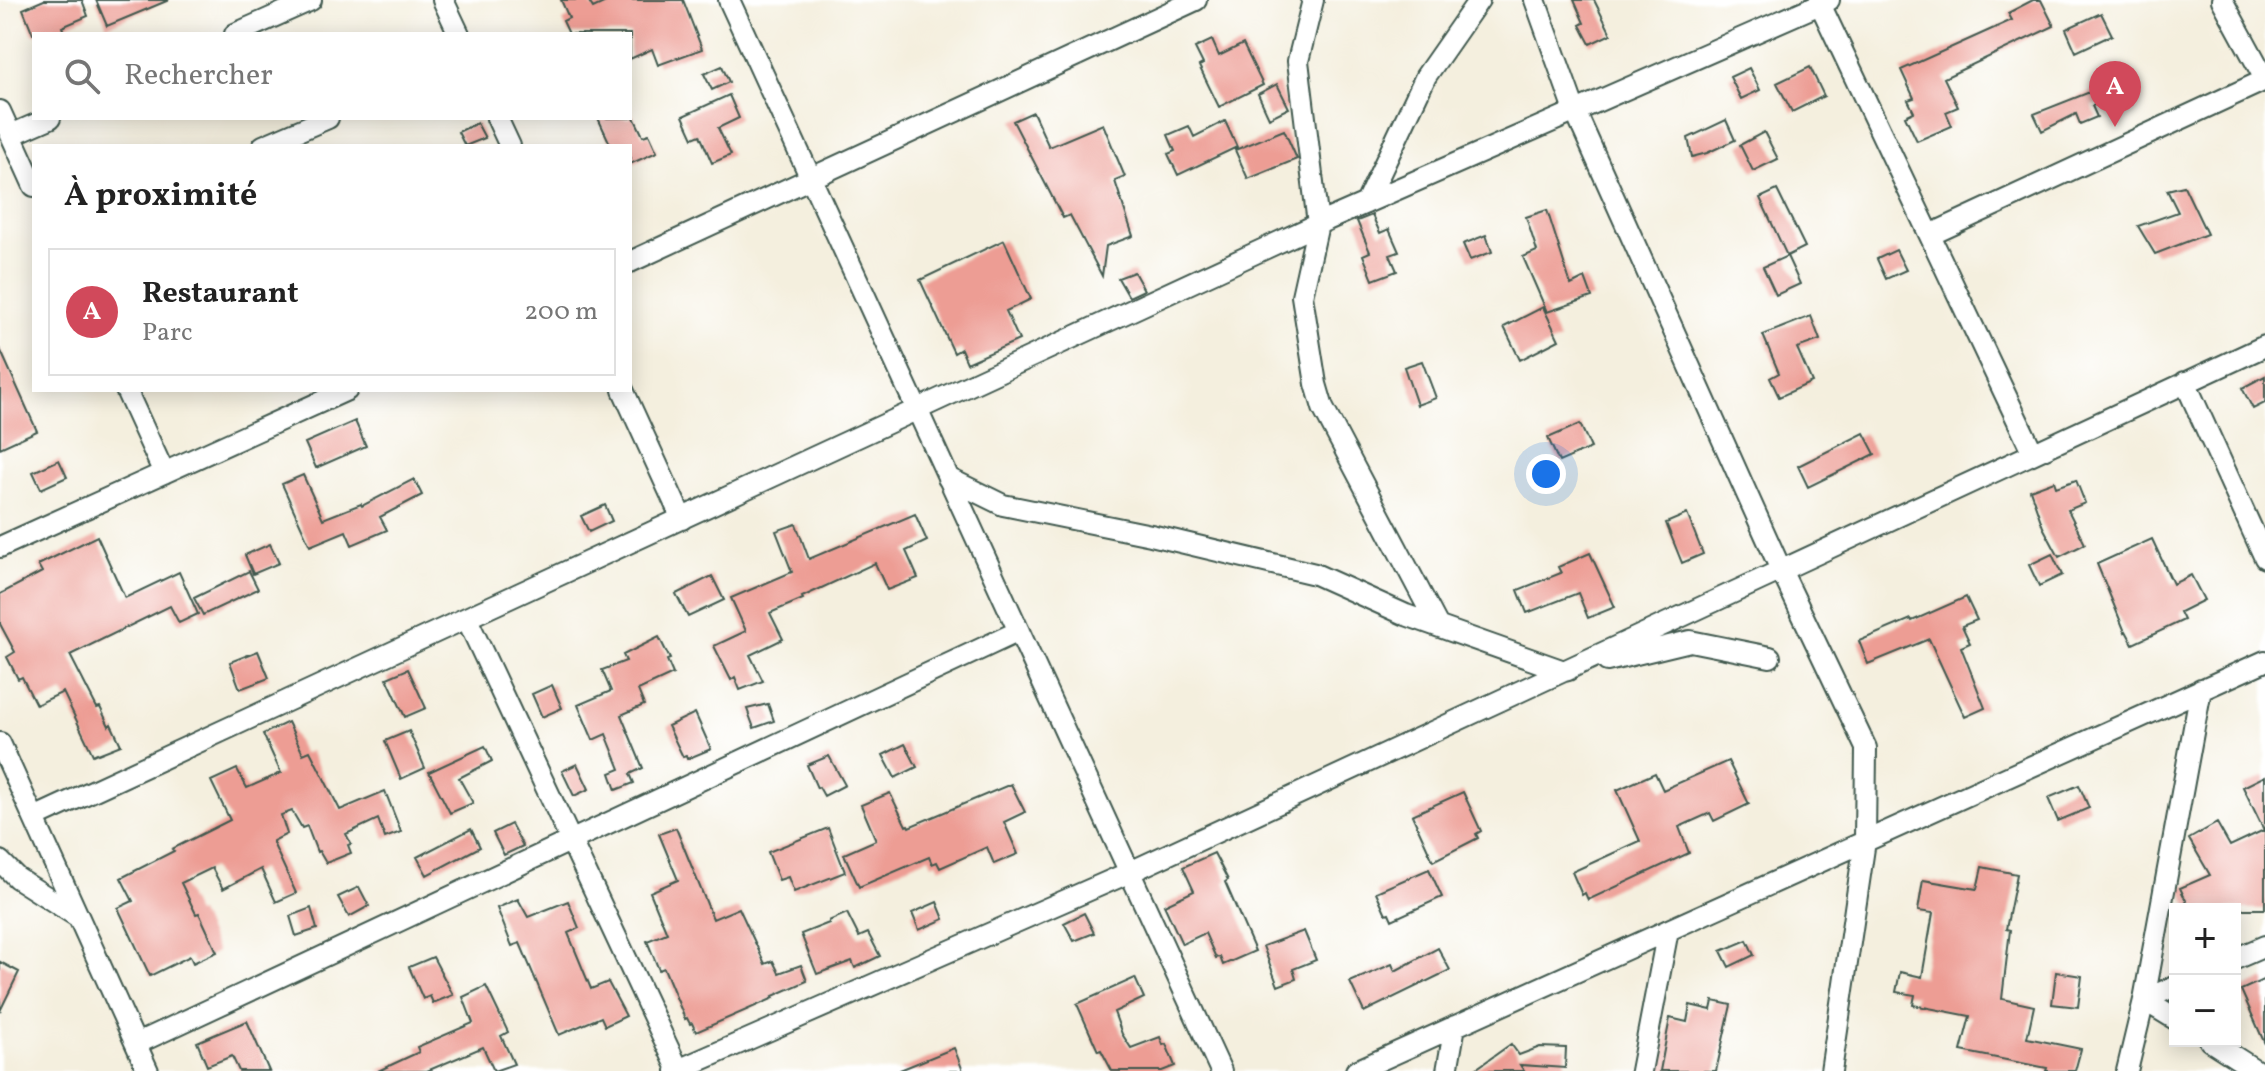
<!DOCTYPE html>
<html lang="fr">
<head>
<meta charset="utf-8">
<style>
  :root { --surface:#fff; --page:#f6f6f6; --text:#222; --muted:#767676; --line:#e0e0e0; --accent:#d1495b }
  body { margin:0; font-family:Vollkorn,serif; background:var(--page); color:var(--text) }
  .controls { position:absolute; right:24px; bottom:24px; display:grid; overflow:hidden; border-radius:0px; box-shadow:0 4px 20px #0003 }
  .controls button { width:72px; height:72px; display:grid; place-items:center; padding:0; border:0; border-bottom:2px solid var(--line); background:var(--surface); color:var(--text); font:40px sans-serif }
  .you { position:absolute; left:1546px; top:474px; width:28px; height:28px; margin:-20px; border:6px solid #fff; border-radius:50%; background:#1a73e8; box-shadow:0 0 0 12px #1a73e833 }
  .badge { display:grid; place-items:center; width:52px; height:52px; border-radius:50%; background:var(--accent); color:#fff; font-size:26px; font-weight:700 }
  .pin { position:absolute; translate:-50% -66px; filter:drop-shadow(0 2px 4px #0008) }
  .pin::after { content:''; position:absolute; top:42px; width:28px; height:24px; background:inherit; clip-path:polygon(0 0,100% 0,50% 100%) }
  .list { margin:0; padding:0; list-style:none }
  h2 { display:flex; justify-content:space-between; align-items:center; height:104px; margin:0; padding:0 32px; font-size:34px }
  h2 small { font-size:26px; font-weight:400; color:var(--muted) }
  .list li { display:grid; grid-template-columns:52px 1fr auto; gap:24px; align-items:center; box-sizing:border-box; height:128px; margin:0 16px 16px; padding:0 16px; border:2px solid var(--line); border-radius:0px }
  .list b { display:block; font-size:30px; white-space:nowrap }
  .list p { margin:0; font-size:26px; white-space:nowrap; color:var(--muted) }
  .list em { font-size:26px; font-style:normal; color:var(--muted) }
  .icon { flex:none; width:44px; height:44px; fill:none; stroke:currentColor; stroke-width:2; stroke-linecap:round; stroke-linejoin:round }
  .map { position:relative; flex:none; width:2265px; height:1071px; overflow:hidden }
  .search { position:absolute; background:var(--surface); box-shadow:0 4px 20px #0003; left:32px; top:32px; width:600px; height:88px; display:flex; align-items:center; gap:20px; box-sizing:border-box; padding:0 28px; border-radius:0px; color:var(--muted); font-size:30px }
  .panel { position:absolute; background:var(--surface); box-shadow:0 4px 20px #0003; left:32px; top:144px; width:600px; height:248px; border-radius:0px }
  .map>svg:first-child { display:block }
</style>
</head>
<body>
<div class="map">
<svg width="2265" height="1071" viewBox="0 0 2265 1071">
  <rect width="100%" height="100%" fill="#fff"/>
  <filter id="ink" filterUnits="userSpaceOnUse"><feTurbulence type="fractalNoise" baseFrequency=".0125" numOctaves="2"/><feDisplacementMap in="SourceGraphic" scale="16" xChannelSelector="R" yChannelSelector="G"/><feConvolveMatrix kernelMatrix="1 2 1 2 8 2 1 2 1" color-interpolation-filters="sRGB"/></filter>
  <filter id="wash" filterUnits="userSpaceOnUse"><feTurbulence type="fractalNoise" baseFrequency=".006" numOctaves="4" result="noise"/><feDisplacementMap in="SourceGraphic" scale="32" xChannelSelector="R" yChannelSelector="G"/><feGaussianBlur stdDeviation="1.8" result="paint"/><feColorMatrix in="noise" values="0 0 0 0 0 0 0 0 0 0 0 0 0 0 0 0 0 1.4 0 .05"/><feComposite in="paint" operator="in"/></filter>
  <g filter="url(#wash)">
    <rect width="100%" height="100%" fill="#f4efde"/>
    <g id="blocks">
      <path fill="#ed9d94" d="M 44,0 L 82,0 L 88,16 L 62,27 L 65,34 L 33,34 L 23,9 Z
        M 96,0 L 169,0 L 107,26 Z
        M 561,0 L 588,0 L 593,8 L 610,0 L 683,0 L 702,49 L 658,65 L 652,49 L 630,59 L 630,34 L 569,34 L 563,21 L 569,18 Z
        M 1574,0 L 1594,0 L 1611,34 L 1590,44 L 1580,25 L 1584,23 Z
        M 2033,0 L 2041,0 L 2054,26 L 1944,78 L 1958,107 L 1946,112 L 1952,126 L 1917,141 L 1905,116 L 1914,112 L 1908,100 L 1914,98 L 1901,70 L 2012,20 L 2008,13 Z
        M 2101,13 L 2112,35 L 2076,52 L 2066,29 Z
        M 1212,40 L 1219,56 L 1243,44 L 1263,85 L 1219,107 L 1199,66 L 1203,64 L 1195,48 Z
        M 722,66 L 729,82 L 712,90 L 704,74 Z
        M 1810,67 L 1824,96 L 1792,112 L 1777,83 Z
        M 1749,68 L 1760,90 L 1741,99 L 1730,77 Z
        M 1277,84 L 1289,108 L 1269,118 L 1258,94 Z
        M 2100,88 L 2105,100 L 2092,106 L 2097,117 L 2080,124 L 2076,114 L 2042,131 L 2034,114 Z
        M 729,95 L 739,118 L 718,128 L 731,155 L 712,163 L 700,135 L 693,138 L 683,116 Z
        M 630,109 L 643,136 L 649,134 L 657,152 L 630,164 L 630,146 L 611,146 L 598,118 L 630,118 Z
        M 1033,112 L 1049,147 L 1103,124 L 1125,177 L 1115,181 L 1133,236 L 1106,246 L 1102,276 L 1070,215 L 1063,218 L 1013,121 Z
        M 1726,120 L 1735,140 L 1707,153 L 1692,157 L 1688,138 Z
        M 1225,121 L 1237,147 L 1178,175 L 1168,154 L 1175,151 L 1168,135 L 1189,126 L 1194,137 Z
        M 477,123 L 485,138 L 465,146 L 458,132 Z
        M 1284,130 L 1297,159 L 1248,179 L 1235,150 Z
        M 1764,132 L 1778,159 L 1753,171 L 1740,145 Z
        M 2184,186 L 2207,234 L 2155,254 L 2138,226 L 2178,212 L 2167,190 Z
        M 1777,190 L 1805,247 L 1787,256 L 1760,198 Z
        M 1547,210 L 1571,285 L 1585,278 L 1592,297 L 1547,312 L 1523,257 L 1537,251 L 1526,217 Z
        M 1372,215 L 1380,233 L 1389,229 L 1399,252 L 1390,255 L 1397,271 L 1373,280 L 1363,255 L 1370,252 L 1357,221 Z
        M 1486,235 L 1492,252 L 1470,260 L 1463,244 Z
        M 1004,240 L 1031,299 L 1006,311 L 1019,340 L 967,363 L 961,349 L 954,353 L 920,280 Z
        M 1896,250 L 1906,270 L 1886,279 L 1877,259 Z
        M 1787,256 L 1800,284 L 1776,295 L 1763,267 Z
        M 1134,272 L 1144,290 L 1129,297 L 1118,278 Z
        M 1543,307 L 1559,340 L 1520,360 L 1504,327 Z
        M 1811,316 L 1820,340 L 1797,348 L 1812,382 L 1779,397 L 1770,378 L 1779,373 L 1763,335 Z
        M 0,349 L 37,431 L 0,448 Z
        M 1422,361 L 1436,398 L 1417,405 L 1404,367 Z
        M 2265,376 L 2265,403 L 2253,409 L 2242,388 Z
        M 355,421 L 366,446 L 316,468 L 305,443 Z
        M 1580,424 L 1591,448 L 1559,462 L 1548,438 Z
        M 1864,433 L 1875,454 L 1808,487 L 1798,466 Z
        M 59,460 L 67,477 L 41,489 L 33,472 Z
        M 303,475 L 323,519 L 361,504 L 362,506 L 414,479 L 422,495 L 380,517 L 387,530 L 352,545 L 346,531 L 310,546 L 282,484 Z
        M 2076,480 L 2085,503 L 2068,510 L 2085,544 L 2059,557 L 2043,527 L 2030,490 L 2054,481 L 2056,487 Z
        M 605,505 L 612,521 L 589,532 L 581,516 Z
        M 915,514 L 927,541 L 906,551 L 918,578 L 887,590 L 875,563 L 802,597 L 803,599 L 770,613 L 783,639 L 750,655 L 763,681 L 740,690 L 735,677 L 731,680 L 714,646 L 746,631 L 731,598 L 792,572 L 776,531 L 796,524 L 809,559 Z
        M 1687,514 L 1703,554 L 1682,563 L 1666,523 Z
        M 97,536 L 125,598 L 179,572 L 198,614 L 179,623 L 170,606 L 70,655 L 97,708 L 100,707 L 109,726 L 111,724 L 121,745 L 98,754 L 97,753 L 93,755 L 63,692 L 36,705 L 22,677 L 18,679 L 7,657 L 15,652 L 0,624 L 0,594 L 42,572 L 38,565 Z
        M 2152,539 L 2173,584 L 2191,575 L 2204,600 L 2180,612 L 2184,620 L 2133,644 L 2126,631 L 2125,632 L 2097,564 Z
        M 270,544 L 279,563 L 253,574 L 245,555 Z
        M 1590,553 L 1615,607 L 1588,618 L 1578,593 L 1527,613 L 1518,590 L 1561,573 L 1558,567 Z
        M 2052,554 L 2062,575 L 2039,586 L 2029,565 Z
        M 249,571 L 258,589 L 203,615 L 194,598 Z
        M 712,576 L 724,600 L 688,617 L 676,594 Z
        M 1966,597 L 1977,620 L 1962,626 L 1970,643 L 1961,647 L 1985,708 L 1965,717 L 1929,639 L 1868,664 L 1859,641 L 1911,619 L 1912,621 Z
        M 659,637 L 670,659 L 667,660 L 673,674 L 638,690 L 644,705 L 621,715 L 643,768 L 630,774 L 634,783 L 616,790 L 610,773 L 620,769 L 606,734 L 593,740 L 578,705 L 611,691 L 602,670 L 626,661 L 623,655 Z
        M 258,651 L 269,678 L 240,689 L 230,662 Z
        M 408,669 L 426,708 L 405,717 L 387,678 Z
        M 552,685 L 562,708 L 542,717 L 532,694 Z
        M 768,704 L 774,721 L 754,728 L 747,709 Z
        M 695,713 L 711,749 L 687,759 L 686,756 L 683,757 L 668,726 Z
        M 288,722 L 303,754 L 310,751 L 340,810 L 385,791 L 401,832 L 385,838 L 378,819 L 346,834 L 351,844 L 348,845 L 351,853 L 326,863 L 319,851 L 317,852 L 307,826 L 302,828 L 292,811 L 281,815 L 287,834 L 273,841 L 273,843 L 296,893 L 276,902 L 261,869 L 223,889 L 212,868 L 181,883 L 196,914 L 199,913 L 217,952 L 193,963 L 190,956 L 150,976 L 118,908 L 133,901 L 121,878 L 174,851 L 172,849 L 230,820 L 211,781 L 237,769 L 247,788 L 281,773 L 263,734 Z
        M 409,731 L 425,768 L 401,779 L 385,741 Z
        M 905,744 L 917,767 L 895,778 L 883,755 Z
        M 485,746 L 492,761 L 459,778 L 473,803 L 450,813 L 429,772 Z
        M 829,756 L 845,785 L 824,796 L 819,787 L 817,788 L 807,765 Z
        M 1728,761 L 1749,804 L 1714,821 L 1710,813 L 1679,827 L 1689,853 L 1588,900 L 1585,893 L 1582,895 L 1572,872 L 1640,841 L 1617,790 L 1655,773 L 1663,790 Z
        M 577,764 L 589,789 L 574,796 L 562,771 Z
        M 2265,776 L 2265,909 L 2190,909 L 2180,888 L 2210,875 L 2189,839 L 2217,823 L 2230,846 L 2264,830 L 2243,787 Z
        M 1011,784 L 1025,812 L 1004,822 L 1018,854 L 994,864 L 987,847 L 940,868 L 937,862 L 932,864 L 929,857 L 859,887 L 844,854 L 876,840 L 861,805 L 890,793 L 906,826 L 908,825 L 909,827 Z
        M 2079,785 L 2089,808 L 2058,821 L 2048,798 Z
        M 1463,792 L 1481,831 L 1476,834 L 1478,838 L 1433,861 L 1412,815 Z
        M 511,824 L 523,846 L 504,855 L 493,833 Z
        M 676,828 L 713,919 L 739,908 L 765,964 L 773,961 L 779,973 L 801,965 L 807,981 L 773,996 L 774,998 L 696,1032 L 692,1023 L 690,1024 L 687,1018 L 685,1019 L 664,968 L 659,970 L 647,941 L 667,933 L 650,892 L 678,880 L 659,834 Z
        M 828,828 L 845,872 L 794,892 L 788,877 L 779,880 L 768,852 Z
        M 471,829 L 480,847 L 427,875 L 417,857 Z
        M 1214,853 L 1228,880 L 1225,882 L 1255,951 L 1223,965 L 1220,957 L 1216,958 L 1205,933 L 1182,944 L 1164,905 L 1194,891 L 1183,867 Z
        M 1982,867 L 2017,874 L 2006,929 L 2010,930 L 2002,999 L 2034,1006 L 2027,1038 L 2081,1049 L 2075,1071 L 2046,1071 L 2047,1068 L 1961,1051 L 1970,1016 L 1913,1005 L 1915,995 L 1896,992 L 1900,972 L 1922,977 L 1933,913 L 1918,911 L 1923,880 L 1977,889 Z
        M 1429,869 L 1442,897 L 1392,920 L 1389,913 L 1386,914 L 1376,892 Z
        M 359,887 L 369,906 L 349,917 L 338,897 Z
        M 518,899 L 528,917 L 568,901 L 579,928 L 568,933 L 591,989 L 608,982 L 626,1016 L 605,1026 L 601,1017 L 559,1035 L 520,943 L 512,946 L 497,908 Z
        M 937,902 L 944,919 L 919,930 L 912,913 Z
        M 311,908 L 317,929 L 296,936 L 290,916 Z
        M 847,913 L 859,937 L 868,933 L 880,956 L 855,968 L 852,961 L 817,974 L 801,934 L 829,923 L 829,921 Z
        M 1084,913 L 1094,933 L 1074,941 L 1064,923 Z
        M 1304,931 L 1316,960 L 1293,969 L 1296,979 L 1278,986 L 1263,946 Z
        M 1747,940 L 1754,955 L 1729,967 L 1721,951 Z
        M 1438,948 L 1450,970 L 1364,1012 L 1350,982 L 1392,964 L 1395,971 Z
        M 433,957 L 453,995 L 433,1003 L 430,996 L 423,999 L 409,967 Z
        M 0,962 L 19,972 L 0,1011 Z
        M 2056,972 L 2082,976 L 2078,1007 L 2052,1004 Z
        M 1135,978 L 1144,998 L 1114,1012 L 1122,1034 L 1131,1048 L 1160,1037 L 1163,1045 L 1166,1044 L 1175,1066 L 1162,1071 L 1112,1071 L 1101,1050 L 1098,1051 L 1077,1004 Z
        M 2265,979 L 2265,1044 L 2241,990 Z
        M 486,986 L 508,1032 L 501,1036 L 514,1064 L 494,1071 L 483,1047 L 427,1071 L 378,1071 L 419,1052 L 417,1047 L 473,1023 L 463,997 Z
        M 1713,1001 L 1731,1005 L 1716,1071 L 1660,1071 L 1670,1018 L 1687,1022 L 1690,1005 L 1711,1010 Z
        M 247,1021 L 269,1071 L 239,1071 L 232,1056 L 207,1066 L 197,1042 Z
        M 1511,1044 L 1519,1055 L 1540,1047 L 1566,1048 L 1565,1068 L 1520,1065 L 1524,1071 L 1473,1071 Z
        M 954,1048 L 963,1071 L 900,1071 L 900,1070 Z"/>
    </g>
  </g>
  <g filter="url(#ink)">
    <use href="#blocks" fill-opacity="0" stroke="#3f584e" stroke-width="2"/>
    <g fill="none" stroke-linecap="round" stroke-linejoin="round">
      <defs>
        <path id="minor" d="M 443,0 L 459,34
          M 729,0 L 1221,1071
          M 1313,0 L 1298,61 L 1318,224 L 1302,296 L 1316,384 L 1323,408 L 1438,626
          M 1535,0 L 1575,111 L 1781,570 L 1866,748 L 1865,841 L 1831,1071
          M 2222,0 L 2265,79
          M 1820,4 L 2033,453
          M 235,34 L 311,0
          M 0,111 L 34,186
          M 497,118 L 510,146
          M 11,135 L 50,118
          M 263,146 L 328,118
          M 1366,203 L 1426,76 L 1479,0
          M 1930,235 L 2265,80
          M 630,262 L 1196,0
          M 2185,382 L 2265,558
          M 126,390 L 164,473
          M 623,390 L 682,519
          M 948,478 L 1003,505 L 1151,535 L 1315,574 L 1406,615 L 1564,671 L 1568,670
          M 0,547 L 347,390
          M 467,619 L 679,1071
          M 1607,661 L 1690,641 L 1770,657
          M 0,743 L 148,1071
          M 34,818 L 1318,224 L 1829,0
          M 0,861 L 17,878 L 78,917
          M 2235,959 L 2265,946
          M 2175,1019 L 2144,1000 L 2201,689
          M 2210,1041 L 2257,1071
          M 136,1044 L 1019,631
          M 676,1071 L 1128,873 L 2265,346
          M 1356,1071 L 2265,661
          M 1447,1071 L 1455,1026
          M 1641,1071 L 1668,930
          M 2127,1071 L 2144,1000 L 2175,986"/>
      </defs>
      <use href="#minor" stroke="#3f584e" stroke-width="24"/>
      <use href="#minor" stroke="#fff" stroke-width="20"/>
    </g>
  </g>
</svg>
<div class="controls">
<button>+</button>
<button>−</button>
</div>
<div class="you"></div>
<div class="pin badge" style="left:2115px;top:127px">A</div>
<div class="search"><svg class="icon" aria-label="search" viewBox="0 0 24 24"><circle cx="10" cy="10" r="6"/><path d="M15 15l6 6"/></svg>Rechercher</div>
<section class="panel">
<h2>À proximité<small></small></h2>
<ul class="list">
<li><span class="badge">A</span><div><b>Restaurant</b><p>Parc</p></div><em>200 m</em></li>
</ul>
</section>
</div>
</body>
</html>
